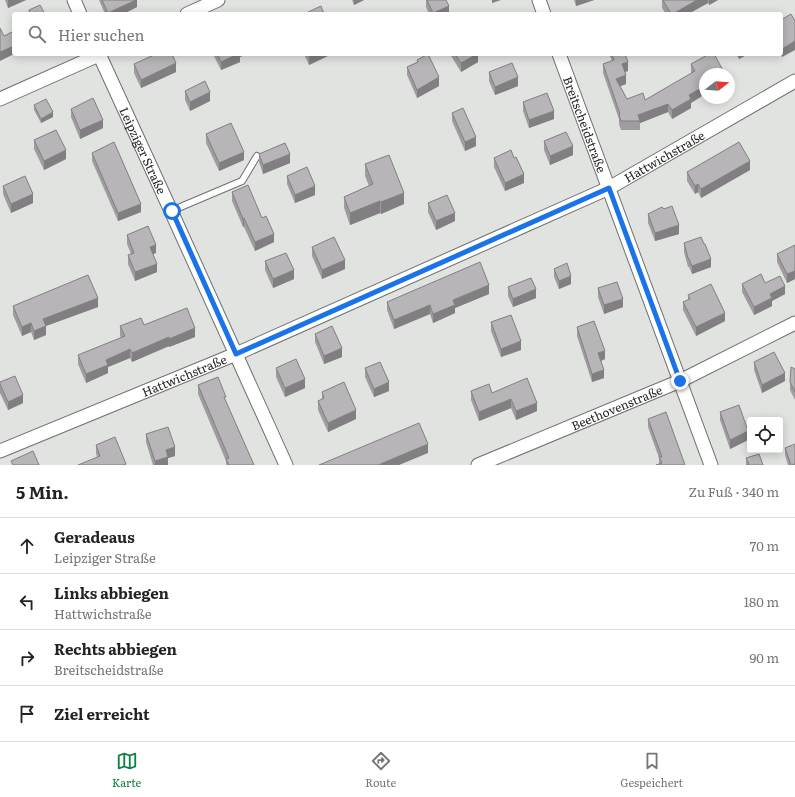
<!DOCTYPE html>
<html lang="de">
<head>
<meta charset="utf-8">
<style>
  :root { --surface:#fff; --page:#f6f6f6; --text:#222; --muted:#767676; --line:#e0e0e0; --accent:#0b8043 }
  body { margin:0; font-family:Literata,serif; background:var(--page); color:var(--text) }
  .controls { position:absolute; right:12px; bottom:12px; display:grid; overflow:hidden; border-radius:4px; box-shadow:0 2px 10px #0003 }
  .controls button { width:36px; height:36px; display:grid; place-items:center; padding:0; border:0; border-bottom:1px solid var(--line); background:var(--surface); color:var(--text); font:20px sans-serif }
  .compass { position:absolute; left:699px; top:68px; width:36px; height:36px; border-radius:50%; background:var(--surface); box-shadow:0 2px 10px #0003; rotate:73deg }
  .stop { position:absolute; width:12px; height:12px; margin:-9px; border:3px solid #1a73e8; border-radius:50%; background:#fff }
  .stop.end { background:#1a73e8; border-color:#fff; box-shadow:0 1px 4px #0008 }
  .list { margin:0; padding:0; list-style:none }
  h2 { display:flex; justify-content:space-between; align-items:center; height:52px; margin:0; padding:0 16px; font-size:17px }
  h2 small { font-size:13px; font-weight:400; color:var(--muted) }
  .list li { display:grid; grid-template-columns:26px 1fr auto; gap:12px; align-items:center; box-sizing:border-box; height:56px; padding:0 16px; border-top:1px solid var(--line) }
  .list b { display:block; font-size:15px; white-space:nowrap }
  .list p { margin:0; font-size:13px; white-space:nowrap; color:var(--muted) }
  .list em { font-size:13px; font-style:normal; color:var(--muted) }
  .icon { flex:none; width:22px; height:22px; fill:none; stroke:currentColor; stroke-width:2; stroke-linecap:round; stroke-linejoin:round }
  .map { position:relative; flex:none; width:795px; height:465px; overflow:hidden }
  .search { position:absolute; background:var(--surface); box-shadow:0 2px 10px #0003; left:12px; right:12px; top:12px; height:44px; display:flex; align-items:center; gap:10px; box-sizing:border-box; padding:0 14px; border-radius:4px; color:var(--muted); font-size:15px }
  .sheet { height:276px; background:var(--surface) }
  nav { display:flex; justify-content:space-around; align-items:center; box-sizing:border-box; height:56px; border-top:1px solid var(--line); background:var(--surface); font-size:11px; color:var(--muted) }
  nav a { display:grid; justify-items:center; gap:2px }
  nav .on { color:var(--accent) }
  .map>svg:first-child { display:block }
</style>
</head>
<body>
<div class="map">
<svg width="795" height="465" viewBox="0 0 795 465">
  <rect width="100%" height="100%" fill="#e0e3df"/>
  <g fill="none" stroke-linecap="round" stroke-linejoin="round">
    <defs>
      <path id="service" d="M 171,211 L 242,181 L 257,156"/>
      <g id="minor">
        <path d="M 74,0 L 80,14"/>
        <path d="M 539,0 L 544,14"/>
        <path d="M 187,14 L 218,0"/>
        <path id="s1" d="M 99,54 L 171,211 L 286,465"/>
        <path id="s2" d="M 559,54 L 711,465"/>
        <path d="M 0,99 L 101,54"/>
        <path id="s3" d="M 0,451 L 236,354 L 609,188 L 795,81"/>
        <path id="s4" d="M 478,465 L 680,381 L 795,323"/>
      </g>
    </defs>
    <use href="#service" stroke="#6e706d" stroke-width="8"/>
    <use href="#minor" stroke="#6e706d" stroke-width="15"/>
    <use href="#service" stroke="#fff" stroke-width="6"/>
    <use href="#minor" stroke="#fff" stroke-width="13"/>
  </g>
  <path fill="#9e9c9e" d="M 5,0 L 26,0 L 8,8 Z
    M 99,0 L 137,0 L 137,7 L 123,14 L 105,14 Z
    M 352,0 L 364,0 L 354,5 Z
    M 426,0 L 446,0 L 449,14 L 429,14 L 426,7 Z
    M 574,0 L 594,0 L 576,6 Z
    M 662,0 L 718,0 L 709,5 L 708,3 L 688,14 L 666,14 L 662,8 Z
    M 791,14 L 782,57 L 780,54 L 781,54 L 781,20 Z
    M 213,54 L 247,54 L 240,57 L 240,62 L 221,70 Z
    M 304,54 L 332,54 L 309,65 Z
    M 450,54 L 478,54 L 478,62 L 461,72 Z
    M 609,54 L 625,54 L 628,71 L 625,72 L 626,84 L 620,86 L 627,99 L 645,100 L 691,74 L 691,64 L 705,74 L 705,94 L 691,103 L 691,108 L 672,119 L 668,112 L 640,123 L 640,130 L 621,130 L 619,124 L 619,119 L 603,73 L 603,64 L 612,61 Z
    M 736,54 L 748,54 L 739,59 Z
    M 417,60 L 439,86 L 417,98 L 407,75 L 407,67 L 417,62 Z
    M 134,64 L 176,72 L 141,88 L 134,73 Z
    M 489,72 L 518,86 L 495,95 L 489,81 Z
    M 185,91 L 210,101 L 190,111 L 185,100 Z
    M 523,102 L 554,119 L 529,128 L 523,111 Z
    M 34,105 L 53,117 L 41,123 L 34,110 Z
    M 71,109 L 103,128 L 80,139 L 71,117 Z
    M 452,113 L 476,146 L 465,151 L 452,121 Z
    M 206,134 L 244,160 L 219,171 L 206,143 Z
    M 34,140 L 66,159 L 44,170 L 34,149 Z
    M 544,141 L 573,155 L 550,165 L 544,150 Z
    M 92,153 L 141,212 L 118,221 L 92,161 Z
    M 259,154 L 290,163 L 263,174 L 259,162 Z
    M 494,158 L 524,183 L 505,191 L 494,167 Z
    M 365,164 L 404,204 L 381,214 L 380,213 L 350,225 L 344,208 L 344,197 L 369,186 L 365,176 Z
    M 750,170 L 701,198 L 698,192 L 695,194 L 687,181 L 687,172 Z
    M 287,176 L 315,195 L 295,203 L 287,184 Z
    M 3,186 L 33,203 L 11,213 L 3,194 Z
    M 232,192 L 262,218 L 274,242 L 255,251 L 244,227 L 243,227 L 232,201 Z
    M 428,203 L 455,221 L 436,230 L 428,212 Z
    M 648,214 L 679,234 L 655,241 L 648,223 Z
    M 127,235 L 156,253 L 153,254 L 157,272 L 135,281 L 128,264 L 128,255 L 131,254 L 127,244 Z
    M 684,243 L 704,244 L 711,267 L 692,274 L 689,267 L 688,267 L 684,252 Z
    M 795,245 L 795,279 L 787,283 L 777,262 L 777,254 Z
    M 312,247 L 345,269 L 322,279 L 312,256 Z
    M 265,261 L 294,279 L 273,288 L 265,270 Z
    M 554,269 L 571,284 L 559,289 L 554,277 Z
    M 765,283 L 785,294 L 772,301 L 772,306 L 754,315 L 742,292 L 742,284 Z
    M 508,287 L 536,298 L 513,307 L 508,296 Z
    M 598,288 L 623,307 L 604,314 L 598,297 Z
    M 489,294 L 455,308 L 455,313 L 433,323 L 430,314 L 394,329 L 387,310 L 387,302 Z
    M 688,295 L 725,321 L 696,336 L 683,310 L 683,302 L 688,300 Z
    M 13,306 L 98,307 L 46,326 L 46,335 L 34,340 L 31,332 L 22,336 L 13,315 Z
    M 491,322 L 521,350 L 501,357 L 491,331 Z
    M 144,325 L 195,337 L 169,347 L 169,346 L 132,362 L 130,358 L 108,367 L 108,373 L 86,383 L 78,364 L 78,355 L 121,338 L 120,335 L 120,326 Z
    M 577,327 L 605,359 L 601,361 L 604,378 L 592,382 L 577,336 Z
    M 315,334 L 342,357 L 324,364 L 315,342 Z
    M 754,362 L 785,381 L 762,393 L 754,370 Z
    M 276,368 L 305,388 L 285,397 L 276,377 Z
    M 365,368 L 389,391 L 374,397 L 365,377 Z
    M 795,369 L 795,400 L 790,390 L 790,382 Z
    M 0,382 L 23,403 L 8,410 L 0,393 Z
    M 198,385 L 226,402 L 254,465 L 226,465 L 226,461 L 198,394 Z
    M 471,391 L 492,393 L 537,403 L 537,411 L 516,420 L 511,408 L 479,421 L 471,400 Z
    M 322,392 L 356,419 L 328,432 L 318,410 L 318,401 L 322,400 Z
    M 720,412 L 748,440 L 730,449 L 720,420 Z
    M 648,419 L 685,465 L 659,464 L 659,458 L 648,427 Z
    M 146,434 L 175,456 L 168,458 L 168,465 L 153,465 L 146,442 Z
    M 96,445 L 126,465 L 97,457 L 96,453 Z
    M 785,448 L 795,465 L 788,465 L 785,455 Z
    M 746,458 L 763,465 L 746,465 Z"/>
  <path fill="#817f81" d="M 8,0 L 26,0 L 8,8 Z
    M 136,0 L 137,0 L 137,7 L 123,14 L 108,14 L 108,13 Z
    M 354,0 L 364,0 L 354,5 Z
    M 492,0 L 501,0 L 492,3 Z
    M 576,0 L 594,0 L 576,6 Z
    M 697,0 L 708,0 L 708,3 L 688,14 L 673,14 Z
    M 709,0 L 718,0 L 709,5 Z
    M 449,6 L 449,14 L 433,14 L 433,13 Z
    M 795,41 L 795,50 L 782,57 L 782,49 Z
    M 14,46 L 14,54 L 0,61 L 0,52 Z
    M 238,54 L 247,54 L 240,57 L 240,62 L 221,70 L 221,62 Z
    M 309,54 L 332,54 L 309,65 Z
    M 477,54 L 478,54 L 478,62 L 461,72 L 461,63 Z
    M 739,54 L 748,54 L 739,59 Z
    M 628,62 L 628,71 L 622,73 L 622,64 Z
    M 176,63 L 176,72 L 141,88 L 141,80 Z
    M 626,75 L 626,84 L 616,88 L 616,79 Z
    M 439,77 L 439,86 L 417,98 L 417,90 Z
    M 518,77 L 518,86 L 495,95 L 495,87 Z
    M 705,86 L 705,94 L 691,103 L 691,108 L 672,119 L 672,110 L 689,95 Z
    M 210,92 L 210,101 L 190,111 L 190,102 Z
    M 668,104 L 668,112 L 640,123 L 638,115 Z
    M 554,111 L 554,119 L 529,128 L 529,120 Z
    M 53,112 L 53,117 L 41,123 L 41,119 Z
    M 103,120 L 103,128 L 80,139 L 80,130 Z
    M 476,137 L 476,146 L 465,151 L 465,142 Z
    M 573,146 L 573,155 L 550,165 L 550,156 Z
    M 66,150 L 66,159 L 44,170 L 44,161 Z
    M 244,152 L 244,160 L 219,171 L 219,163 Z
    M 290,154 L 290,163 L 263,174 L 263,165 Z
    M 750,161 L 750,170 L 701,198 L 701,189 Z
    M 524,174 L 524,183 L 505,191 L 505,183 Z
    M 698,184 L 698,192 L 695,194 L 695,186 Z
    M 315,186 L 315,195 L 295,203 L 295,195 Z
    M 404,193 L 404,204 L 381,214 L 381,202 Z
    M 33,194 L 33,203 L 11,213 L 11,204 Z
    M 380,201 L 380,213 L 350,225 L 350,213 Z
    M 141,204 L 141,212 L 118,221 L 118,213 Z
    M 455,213 L 455,221 L 436,230 L 436,221 Z
    M 244,218 L 244,227 L 243,227 L 243,219 Z
    M 679,225 L 679,234 L 655,241 L 655,233 Z
    M 274,234 L 274,242 L 255,251 L 255,242 Z
    M 156,245 L 156,253 L 150,255 L 150,247 Z
    M 711,259 L 711,267 L 692,274 L 692,266 Z
    M 345,260 L 345,269 L 322,279 L 322,270 Z
    M 157,264 L 157,272 L 135,281 L 135,272 Z
    M 294,270 L 294,279 L 273,288 L 273,279 Z
    M 795,271 L 795,279 L 787,283 L 787,274 Z
    M 571,276 L 571,284 L 559,289 L 559,281 Z
    M 489,285 L 489,294 L 455,308 L 455,313 L 433,323 L 433,314 L 453,300 Z
    M 785,286 L 785,294 L 772,301 L 772,306 L 754,315 L 754,307 L 770,294 Z
    M 536,289 L 536,298 L 513,307 L 513,299 Z
    M 98,298 L 98,307 L 43,327 L 43,319 Z
    M 623,299 L 623,307 L 604,314 L 604,305 Z
    M 430,305 L 430,314 L 394,329 L 394,320 Z
    M 725,313 L 725,321 L 696,336 L 696,327 Z
    M 31,323 L 31,332 L 22,336 L 22,327 Z
    M 46,326 L 46,335 L 34,340 L 34,331 Z
    M 195,328 L 195,337 L 169,347 L 169,339 Z
    M 169,337 L 169,346 L 132,362 L 132,353 Z
    M 521,341 L 521,350 L 501,357 L 501,349 Z
    M 342,348 L 342,357 L 324,364 L 324,356 Z
    M 130,349 L 130,358 L 108,367 L 108,373 L 86,383 L 86,374 L 106,360 Z
    M 605,351 L 605,359 L 598,362 L 598,353 Z
    M 604,370 L 604,378 L 592,382 L 592,374 Z
    M 785,373 L 785,381 L 762,393 L 762,385 Z
    M 305,379 L 305,388 L 285,397 L 285,388 Z
    M 389,382 L 389,391 L 374,397 L 374,389 Z
    M 23,395 L 23,403 L 8,410 L 8,402 Z
    M 511,399 L 511,408 L 479,421 L 479,412 Z
    M 537,403 L 537,411 L 516,420 L 516,411 Z
    M 356,410 L 356,419 L 328,432 L 328,423 Z
    M 748,431 L 748,440 L 730,449 L 730,440 Z
    M 428,444 L 428,453 L 399,465 L 378,465 Z
    M 175,447 L 175,456 L 168,458 L 168,465 L 155,465 L 155,461 L 166,450 Z"/>
  <path fill="#b8b5b8" stroke="#817f81" d="M 102,0 L 136,0 L 108,13 Z
    M 427,0 L 446,0 L 449,6 L 433,13 Z
    M 663,0 L 697,0 L 673,14 L 671,14 Z
    M 40,5 L 45,14 L 30,14 L 29,10 Z
    M 321,6 L 324,14 L 304,14 Z
    M 791,14 L 795,21 L 795,41 L 782,49 L 781,47 L 781,20 Z
    M 0,28 L 4,36 L 14,31 L 14,46 L 0,52 Z
    M 156,54 L 172,54 L 176,63 L 141,80 L 134,64 Z
    M 217,54 L 238,54 L 221,62 Z
    M 428,54 L 439,77 L 417,90 L 407,67 L 418,62 L 417,60 Z
    M 455,54 L 477,54 L 461,63 Z
    M 612,54 L 625,54 L 628,62 L 622,64 L 626,75 L 616,79 L 627,99 L 643,93 L 645,100 L 695,71 L 691,64 L 709,54 L 714,54 L 725,74 L 705,74 L 705,86 L 689,95 L 691,99 L 672,110 L 668,104 L 638,115 L 640,121 L 621,121 L 619,115 L 620,114 L 603,64 L 614,60 Z
    M 512,63 L 518,77 L 495,87 L 489,72 Z
    M 205,81 L 210,92 L 190,102 L 185,91 Z
    M 547,93 L 554,111 L 529,120 L 523,102 Z
    M 93,98 L 103,120 L 80,130 L 71,109 Z
    M 46,99 L 53,112 L 41,119 L 34,105 Z
    M 463,108 L 476,137 L 465,142 L 452,113 Z
    M 231,123 L 244,152 L 219,163 L 206,134 Z
    M 56,130 L 66,150 L 44,161 L 34,140 Z
    M 566,132 L 573,146 L 550,156 L 544,141 Z
    M 114,142 L 141,204 L 118,213 L 92,153 Z
    M 739,142 L 750,161 L 701,189 L 698,184 L 695,186 L 687,172 Z
    M 285,143 L 290,154 L 263,165 L 259,154 Z
    M 511,150 L 514,158 L 516,157 L 524,174 L 505,183 L 494,158 Z
    M 389,155 L 404,193 L 381,202 L 380,201 L 350,213 L 344,197 L 373,184 L 365,164 Z
    M 307,167 L 315,186 L 295,195 L 287,176 Z
    M 25,176 L 33,194 L 11,204 L 3,186 Z
    M 248,185 L 262,218 L 266,216 L 274,234 L 255,242 L 244,218 L 243,219 L 232,192 Z
    M 447,195 L 455,213 L 436,221 L 428,203 Z
    M 672,206 L 679,225 L 655,233 L 648,214 L 662,207 L 664,209 Z
    M 148,226 L 156,245 L 150,247 L 157,264 L 135,272 L 128,255 L 134,253 L 127,235 Z
    M 334,237 L 345,260 L 322,270 L 312,247 Z
    M 701,237 L 704,244 L 705,244 L 711,259 L 692,266 L 689,259 L 688,258 L 684,243 Z
    M 795,245 L 795,271 L 787,274 L 777,254 Z
    M 286,253 L 294,270 L 273,279 L 265,261 Z
    M 480,262 L 489,285 L 453,300 L 455,305 L 433,314 L 430,305 L 394,320 L 387,302 Z
    M 567,263 L 571,276 L 559,281 L 554,269 Z
    M 761,274 L 765,283 L 780,276 L 785,286 L 770,294 L 772,298 L 754,307 L 742,284 Z
    M 88,275 L 98,298 L 43,319 L 46,326 L 34,331 L 31,323 L 22,327 L 13,306 Z
    M 531,278 L 536,289 L 513,299 L 508,287 Z
    M 617,282 L 623,299 L 604,305 L 598,288 Z
    M 711,284 L 725,313 L 696,327 L 683,302 L 690,299 L 688,295 Z
    M 187,308 L 195,328 L 169,339 L 169,337 L 132,353 L 130,349 L 106,360 L 108,365 L 86,374 L 78,355 L 125,336 L 120,326 L 141,318 L 144,325 Z
    M 511,315 L 521,341 L 501,349 L 491,322 Z
    M 594,321 L 605,351 L 598,353 L 604,370 L 592,374 L 577,327 Z
    M 332,326 L 342,348 L 324,356 L 315,334 Z
    M 774,352 L 785,373 L 762,385 L 754,362 Z
    M 296,359 L 305,379 L 285,388 L 276,368 Z
    M 380,362 L 389,382 L 374,389 L 365,368 Z
    M 791,367 L 795,369 L 795,392 L 790,382 Z
    M 15,376 L 23,395 L 8,402 L 0,384 L 0,382 Z
    M 218,377 L 226,397 L 224,397 L 254,465 L 229,465 L 226,459 L 229,458 L 198,385 Z
    M 527,378 L 537,403 L 516,411 L 511,399 L 479,412 L 471,391 L 489,384 L 492,393 Z
    M 344,382 L 356,410 L 328,423 L 318,401 L 324,398 L 322,392 Z
    M 739,405 L 748,431 L 730,440 L 720,412 Z
    M 666,412 L 685,465 L 656,465 L 662,463 L 659,457 L 662,457 L 648,419 Z
    M 419,423 L 428,444 L 378,465 L 319,465 Z
    M 168,427 L 175,447 L 166,450 L 168,457 L 155,461 L 146,434 Z
    M 115,437 L 126,464 L 123,465 L 78,465 L 100,456 L 96,445 Z
    M 795,444 L 795,464 L 791,465 L 785,448 Z
    M 33,451 L 39,465 L 13,465 L 11,461 Z
    M 759,454 L 763,465 L 747,465 L 749,464 L 746,458 Z"/>
  <g fill="none" stroke-linecap="round" stroke-linejoin="round">
    <path stroke="#1a73e8" stroke-width="5" d="M 172,211 L 236,354 L 609,188 L 680,381"/>
  </g>
  <g text-anchor="middle" dominant-baseline="central" stroke-width="3.5" stroke-linejoin="round" paint-order="stroke">
    <g font-size="12" fill="#242524" stroke="#e0e3df">
      <text stroke="none"><textPath href="#s2" startOffset="75">Breitscheidstraße</textPath></text>
      <text stroke="none"><textPath href="#s1" startOffset="106">Leipziger Straße</textPath></text>
      <text stroke="none"><textPath href="#s3" startOffset="727">Hattwichstraße</textPath></text>
      <text stroke="none"><textPath href="#s3" startOffset="199">Hattwichstraße</textPath></text>
      <text stroke="none"><textPath href="#s4" startOffset="150">Beethovenstraße</textPath></text>
    </g>
  </g>
</svg>
<div class="controls">
<button><svg class="icon" aria-label="locate" viewBox="0 0 24 24"><circle cx="12" cy="12" r="6"/><path d="M12 2v4M12 18v4M2 12h4M18 12h4"/></svg></button>
</div>
<svg class="compass" viewBox="-18 -18 36 36"><path d="M0-13l5 13h-10z" fill="#e53935"/><path d="M0 13l5-13h-10z" fill="#767676"/></svg>
<div class="stop" style="left:172px;top:211px"></div>
<div class="stop end" style="left:680px;top:381px"></div>
<div class="search"><svg class="icon" aria-label="search" viewBox="0 0 24 24"><circle cx="10" cy="10" r="6"/><path d="M15 15l6 6"/></svg>Hier suchen</div>
</div>
<section class="sheet">
<h2>5 Min.<small>Zu Fuß · 340 m</small></h2>
<ul class="list">
<li><svg class="icon" aria-label="ahead" viewBox="0 0 24 24"><path d="M12 20V5M6 11l6-6 6 6"/></svg><div><b>Geradeaus</b><p>Leipziger Straße</p></div><em>70 m</em></li>
<li><svg class="icon" aria-label="left" viewBox="0 0 24 24"><path d="M17 20v-9H6M10 6l-5 5 5 5"/></svg><div><b>Links abbiegen</b><p>Hattwichstraße</p></div><em>180 m</em></li>
<li><svg class="icon" aria-label="right" viewBox="0 0 24 24"><path d="M7 20v-9h11M14 6l5 5-5 5"/></svg><div><b>Rechts abbiegen</b><p>Breitscheidstraße</p></div><em>90 m</em></li>
<li><svg class="icon" aria-label="arrive" viewBox="0 0 24 24"><path d="M6 21V4h12l-3 4 3 4H6"/></svg><div><b>Ziel erreicht</b></div></li>
</ul>
</section>
<nav>
<a class="on"><svg class="icon" aria-label="map" viewBox="0 0 24 24"><path d="M3 6l6-2 6 2 6-2v14l-6 2-6-2-6 2zM9 4v14M15 6v14"/></svg>Karte</a>
<a><svg class="icon" aria-label="directions" viewBox="0 0 24 24"><path d="M12 3l9 9-9 9-9-9zM9 14v-3h6M13 9l2 2-2 2"/></svg>Route</a>
<a><svg class="icon" aria-label="saved" viewBox="0 0 24 24"><path d="M7 4h10v16l-5-4-5 4z"/></svg>Gespeichert</a>
</nav>
</body>
</html>
